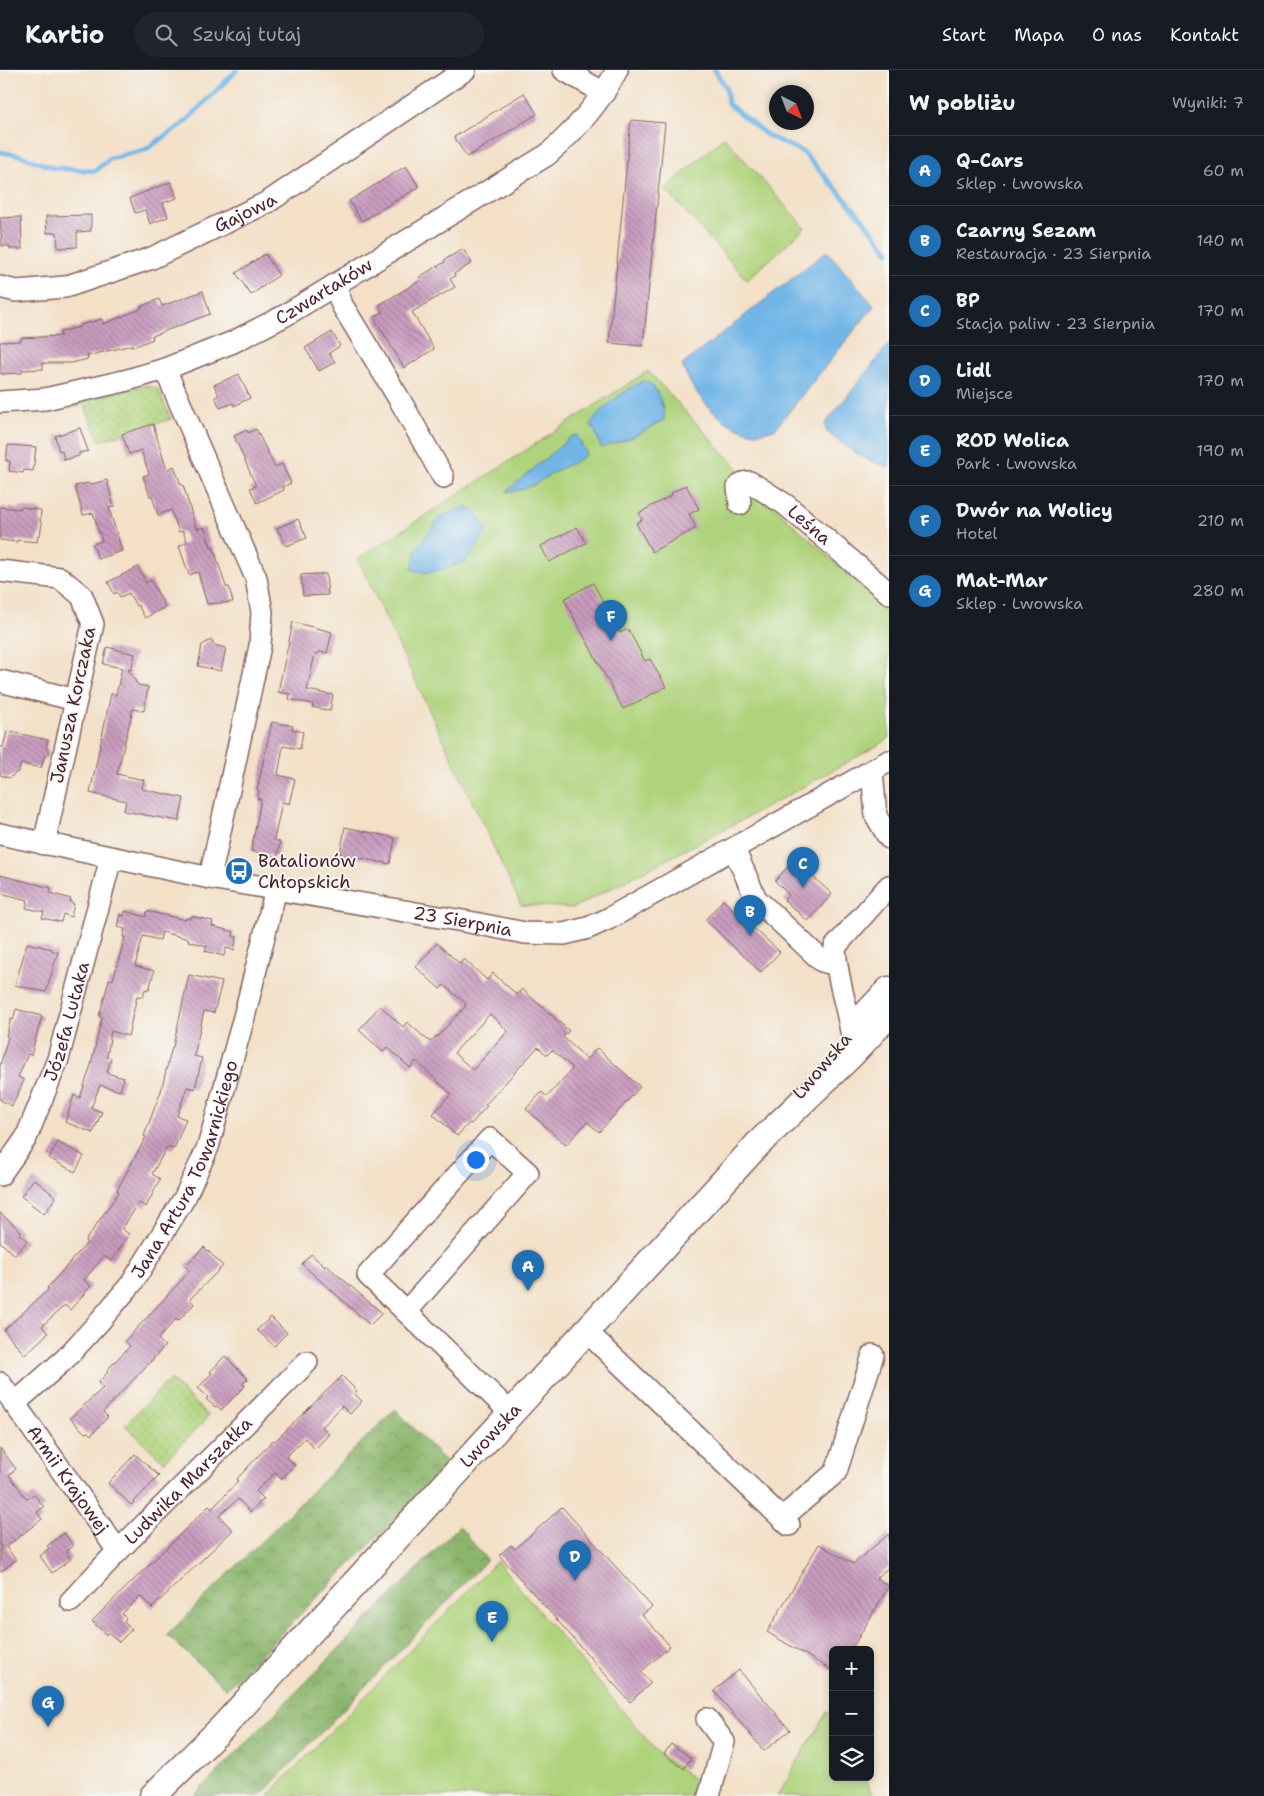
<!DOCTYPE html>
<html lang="pl">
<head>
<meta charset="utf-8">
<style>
  :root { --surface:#171b24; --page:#20242c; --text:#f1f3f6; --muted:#9ea1a6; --line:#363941; --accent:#1f6fb2 }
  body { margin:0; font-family:"Shantell Sans",sans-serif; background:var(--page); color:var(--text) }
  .controls { position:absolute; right:15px; bottom:15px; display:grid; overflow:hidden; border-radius:8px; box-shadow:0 2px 8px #0003 }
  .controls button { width:45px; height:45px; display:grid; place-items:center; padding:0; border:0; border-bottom:1px solid var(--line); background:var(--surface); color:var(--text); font:25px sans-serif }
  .compass { position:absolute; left:769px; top:15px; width:45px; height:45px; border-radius:50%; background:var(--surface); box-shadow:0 2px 8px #0003; rotate:138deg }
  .you { position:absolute; left:475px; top:1089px; width:18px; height:18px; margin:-12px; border:4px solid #fff; border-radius:50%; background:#1a73e8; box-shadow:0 0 0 8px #1a73e833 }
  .badge { display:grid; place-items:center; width:32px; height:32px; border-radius:50%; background:var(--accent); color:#fff; font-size:16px; font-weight:700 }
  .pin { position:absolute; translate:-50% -41px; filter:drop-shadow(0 1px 2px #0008) }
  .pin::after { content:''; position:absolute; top:26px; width:18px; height:15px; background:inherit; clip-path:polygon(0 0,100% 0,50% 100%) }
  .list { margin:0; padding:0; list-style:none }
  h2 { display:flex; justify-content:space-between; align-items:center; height:65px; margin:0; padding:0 20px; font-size:21px }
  h2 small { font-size:16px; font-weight:400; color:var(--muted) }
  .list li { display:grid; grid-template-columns:32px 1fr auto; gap:15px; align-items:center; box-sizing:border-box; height:70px; padding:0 20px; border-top:1px solid var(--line) }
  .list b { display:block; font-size:19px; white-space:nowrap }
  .list p { margin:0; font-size:16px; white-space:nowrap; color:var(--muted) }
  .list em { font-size:16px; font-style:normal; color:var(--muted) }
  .icon { flex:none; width:28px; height:28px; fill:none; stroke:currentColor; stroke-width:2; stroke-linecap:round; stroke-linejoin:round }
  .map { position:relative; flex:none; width:889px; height:1726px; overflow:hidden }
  header { display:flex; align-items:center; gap:30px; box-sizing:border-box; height:70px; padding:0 25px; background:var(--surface); border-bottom:1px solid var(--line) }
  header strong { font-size:24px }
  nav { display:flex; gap:28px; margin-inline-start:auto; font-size:18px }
  .search { width:350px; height:45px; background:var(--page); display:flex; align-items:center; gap:12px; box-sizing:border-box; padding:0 18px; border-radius:28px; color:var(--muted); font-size:19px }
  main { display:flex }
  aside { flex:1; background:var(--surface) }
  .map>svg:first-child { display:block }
</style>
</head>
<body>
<header>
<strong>Kartio</strong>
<div class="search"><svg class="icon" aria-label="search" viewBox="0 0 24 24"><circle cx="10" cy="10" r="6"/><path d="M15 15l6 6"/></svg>Szukaj tutaj</div>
<nav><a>Start</a><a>Mapa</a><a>O nas</a><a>Kontakt</a></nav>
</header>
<main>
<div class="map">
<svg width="889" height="1726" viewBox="0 0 889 1726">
  <defs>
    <pattern id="grass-dots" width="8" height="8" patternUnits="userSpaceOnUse" patternTransform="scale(1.25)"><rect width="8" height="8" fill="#afd37c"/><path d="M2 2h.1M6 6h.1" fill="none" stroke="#98b56b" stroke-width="1.8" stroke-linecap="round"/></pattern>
    <pattern id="forest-crowns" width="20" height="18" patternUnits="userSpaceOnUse" patternTransform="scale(1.25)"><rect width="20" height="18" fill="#8bb56c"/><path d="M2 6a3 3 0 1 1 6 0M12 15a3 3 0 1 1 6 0" fill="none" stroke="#749359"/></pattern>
    <pattern id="building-back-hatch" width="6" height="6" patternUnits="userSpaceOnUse" patternTransform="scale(1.25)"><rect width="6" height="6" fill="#c99cbf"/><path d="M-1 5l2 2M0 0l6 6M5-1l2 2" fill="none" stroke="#a57f9b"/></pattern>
  </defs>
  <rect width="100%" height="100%" fill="#f6f6f2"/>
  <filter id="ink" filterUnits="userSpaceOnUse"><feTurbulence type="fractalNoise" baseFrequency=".02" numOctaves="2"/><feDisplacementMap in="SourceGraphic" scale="10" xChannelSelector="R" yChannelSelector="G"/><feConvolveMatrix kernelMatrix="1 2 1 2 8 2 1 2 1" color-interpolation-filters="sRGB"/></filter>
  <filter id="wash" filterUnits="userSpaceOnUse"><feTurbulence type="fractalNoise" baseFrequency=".0096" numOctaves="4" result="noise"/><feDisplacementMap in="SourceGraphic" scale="20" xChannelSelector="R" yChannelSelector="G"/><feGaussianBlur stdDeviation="1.12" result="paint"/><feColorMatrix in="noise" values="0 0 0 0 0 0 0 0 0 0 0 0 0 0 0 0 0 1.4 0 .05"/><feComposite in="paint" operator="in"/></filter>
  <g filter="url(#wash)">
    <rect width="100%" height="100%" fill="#f3e0c7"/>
    <path fill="url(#grass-dots)" stroke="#7c7954" d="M 147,315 L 158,319 L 171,349 L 100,371 L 84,335 L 74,337 L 74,332 Z
      M 170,1309 L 209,1346 L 164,1392 L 125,1355 Z"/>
    <path fill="url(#forest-crowns)" stroke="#6a6a4c" d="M 395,1339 L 449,1395 L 226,1619 L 167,1565 Z
      M 459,1456 L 487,1490 L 260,1726 L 194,1726 Z"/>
    <path fill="#afd37c" stroke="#7c7954" d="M 724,67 L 805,158 L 747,210 L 665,119 Z
      M 648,301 L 769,432 L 889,542 L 889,669 L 767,737 L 573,838 L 521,835 L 358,489 Z
      M 497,1491 L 657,1682 L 698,1712 L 696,1726 L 268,1726 Z
      M 827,1642 L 833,1645 L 833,1707 L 866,1707 L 872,1726 L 777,1726 Z"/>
    <path fill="#71b5e7" stroke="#5e6a89" d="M 827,181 L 874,236 L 775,359 C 769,360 762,363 756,363 C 722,359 693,325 682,295 Z
      M 889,274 L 889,397 C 865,391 845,377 826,361 L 825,354 Z
      M 643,311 C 644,311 651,314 651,314 C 659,321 665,340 664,350 L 631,368 L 601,378 L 595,361 L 590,354 C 605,335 622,322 643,311 Z
      M 577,365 L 586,384 C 578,392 567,395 558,400 C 537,412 532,420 506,422 L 572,366 Z
      M 465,437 L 475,441 L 487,461 L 473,483 L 464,493 L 429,503 L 412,500 L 416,480 L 440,447 Z"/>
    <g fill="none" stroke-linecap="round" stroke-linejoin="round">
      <path stroke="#71b5e7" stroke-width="5" d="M 715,0 L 726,18 L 728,34 L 768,66 L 803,82 L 862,148 L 889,182
        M 0,82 L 19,85 L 54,98 L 95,101 L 111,88 L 145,80 L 183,54 L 237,0"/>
    </g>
    <g id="blocks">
      <path fill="url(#building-back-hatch)" fill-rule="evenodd" d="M 524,23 L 537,44 L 467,87 L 454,67 Z
        M 631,50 L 665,53 L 643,276 L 609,273 Z
        M 406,96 L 419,117 L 362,151 L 349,131 Z
        M 171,112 L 177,128 L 163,133 L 168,147 L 150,154 L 145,140 L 135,143 L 130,128 Z
        M 91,145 L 91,161 L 77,162 L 77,177 L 58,178 L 57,162 L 47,163 L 46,146 Z
        M 21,147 L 22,179 L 10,179 L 9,176 L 2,176 L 0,148 Z
        M 463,179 L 472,193 L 454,204 L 455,206 L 450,209 L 455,217 L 412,242 L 434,279 L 404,298 L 374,247 L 383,242 L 379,235 L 421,210 L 419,207 L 445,192 L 444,190 Z
        M 265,184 L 279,205 L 251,225 L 236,203 Z
        M 203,221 L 210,244 L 152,266 L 153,269 L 133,277 L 132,275 L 87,286 L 88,289 L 71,293 L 43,293 L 43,299 L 22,300 L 22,303 L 1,304 L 0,272 L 21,271 L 21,268 L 61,266 L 60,262 L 80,257 L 80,255 L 102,249 L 103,254 L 141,239 L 140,237 L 159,229 L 162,236 Z
        M 332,262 L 340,276 L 329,283 L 335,292 L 319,301 L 305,278 Z
        M 239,304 L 250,328 L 234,336 L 233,333 L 220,338 L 215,327 L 219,325 L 214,315 Z
        M 153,354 L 166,397 L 168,399 L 174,396 L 181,415 L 183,415 L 196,458 L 198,457 L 198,459 L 204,457 L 211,477 L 213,476 L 226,517 L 229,517 L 233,532 L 207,534 L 198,502 L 189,505 L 179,476 L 187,472 L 183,461 L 179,462 L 171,440 L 158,445 L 152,426 L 150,426 L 143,406 L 149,404 L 141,380 L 129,384 L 122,364 Z
        M 80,358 L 88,381 L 79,383 L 79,386 L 64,390 L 62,381 L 59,381 L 55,366 Z
        M 256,359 L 275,397 L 282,394 L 291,413 L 283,417 L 284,420 L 257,433 L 250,418 L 256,416 L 234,366 L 247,360 L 248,363 Z
        M 8,375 L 36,377 L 33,401 L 24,400 L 23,403 L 9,401 L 10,391 L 6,391 Z
        M 107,410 L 114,437 L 109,438 L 122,481 L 98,489 L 93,474 L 102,471 L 93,443 L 83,445 L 75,416 L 88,413 L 89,415 Z
        M 686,415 L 699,439 L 689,444 L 696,458 L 652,482 L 636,453 L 642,450 L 639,443 L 672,425 L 671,423 Z
        M 0,437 L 20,439 L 20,437 L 41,440 L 40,452 L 42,453 L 40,465 L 38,465 L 37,472 L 17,470 L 17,472 L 0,470 Z
        M 298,449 L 307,468 L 286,476 L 277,458 Z
        M 577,457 L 586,473 L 549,492 L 541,476 Z
        M 138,497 L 146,513 L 151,510 L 165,537 L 145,548 L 138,535 L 136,536 L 129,523 L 120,527 L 117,522 L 114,524 L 108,512 Z
        M 316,504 L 326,504 L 328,525 L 303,526 L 301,505 Z
        M 593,513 L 620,563 L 628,559 L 645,591 L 650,589 L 666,617 L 623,639 L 564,529 Z
        M 293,552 L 332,562 L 327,583 L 319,582 L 318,584 L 315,584 L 307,620 L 333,625 L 330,641 L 312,637 L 313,634 L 289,629 L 290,624 L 278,622 Z
        M 211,570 L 214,575 L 226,578 L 221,601 L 198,596 L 202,575 Z
        M 107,577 L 135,584 L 131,600 L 128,599 L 138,615 L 148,617 L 144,641 L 133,639 L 117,704 L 144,710 L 142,719 L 184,728 L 179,751 L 124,741 L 126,731 L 90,723 L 111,624 L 116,625 L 122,598 L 103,594 Z
        M 272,652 L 293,656 L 292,659 L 303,662 L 300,679 L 283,676 L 278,705 L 295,709 L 289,734 L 282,732 L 274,770 L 280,772 L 277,787 L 251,781 L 261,729 L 257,729 L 259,721 L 257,720 Z
        M 7,661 L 48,670 L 46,677 L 50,683 L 44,687 L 41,698 L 21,694 L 19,701 L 9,708 L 0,705 L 0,677 L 3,677 Z
        M 345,757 L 395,768 L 390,794 L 340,784 Z
        M 794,790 L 832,824 L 808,851 L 784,830 L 789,825 L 775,811 Z
        M 0,805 L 51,818 L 50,823 L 71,829 L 70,832 L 74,834 L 71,847 L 63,844 L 61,852 L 42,848 L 44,842 L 26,838 L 28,830 L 0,823 Z
        M 723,830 L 780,882 L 761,902 L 705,850 Z
        M 125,841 L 146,847 L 147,841 L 185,850 L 186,848 L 190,849 L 191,846 L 213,851 L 212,856 L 234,862 L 233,866 L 237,867 L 234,880 L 226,878 L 224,886 L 205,881 L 207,876 L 188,871 L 189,869 L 162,862 L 160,870 L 143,866 L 135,896 L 154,901 L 149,920 L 145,919 L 143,927 L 137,926 L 128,966 L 111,961 L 107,987 L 111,988 L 107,1003 L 124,1008 L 120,1021 L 100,1015 L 91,1038 L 102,1042 L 93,1063 L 65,1052 L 74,1025 L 80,1028 L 91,995 L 102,947 L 99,946 L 105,925 L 109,909 L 113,910 L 125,867 L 123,867 L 125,859 L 117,857 L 120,844 L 124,846 Z
        M 27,873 L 52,879 L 52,881 L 58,882 L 46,922 L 15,915 Z
        M 437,873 L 460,894 L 464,889 L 487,910 L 493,903 L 517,925 L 522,919 L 569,961 L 563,967 L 587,989 L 597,978 L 640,1017 L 599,1062 L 587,1052 L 566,1075 L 526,1039 L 542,1022 L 547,1027 L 573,998 L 552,980 L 547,985 L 538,977 L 485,1035 L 487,1036 L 471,1054 L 469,1053 L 457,1066 L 433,1044 L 451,1024 L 416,991 L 410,998 L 387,977 L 383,982 L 359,960 L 380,936 L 403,957 L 407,952 L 430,972 L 436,966 L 437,967 L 465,937 L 466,934 L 444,915 L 440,919 L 416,897 ZM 490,944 L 508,961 L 473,1000 L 454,983 Z
        M 189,905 L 222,912 L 214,943 L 204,941 L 194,986 L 202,988 L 195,1019 L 187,1017 L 177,1046 L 186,1049 L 174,1079 L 167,1077 L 152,1104 L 160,1109 L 146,1137 L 139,1133 L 122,1159 L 129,1164 L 112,1191 L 104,1186 L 84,1210 L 91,1216 L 70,1240 L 65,1235 L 42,1256 L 48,1263 L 25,1285 L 4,1260 L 49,1219 L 47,1218 L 87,1173 L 85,1171 L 119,1122 L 117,1120 L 146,1067 L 144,1066 L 161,1021 L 172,977 L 173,977 Z
        M 16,939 L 42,946 L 31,985 L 28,984 L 18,1007 L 24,1010 L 12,1036 L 0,1030 L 0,996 L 8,967 L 6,966 L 11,949 L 13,950 Z
        M 58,1072 L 84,1086 L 75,1102 L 49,1088 Z
        M 34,1109 L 56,1127 L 44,1144 L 21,1126 Z
        M 0,1143 L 21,1161 L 19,1164 L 27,1171 L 15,1185 L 0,1172 Z
        M 204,1177 L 223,1196 L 190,1229 L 194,1234 L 178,1251 L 176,1249 L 158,1269 L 165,1276 L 103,1342 L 108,1347 L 91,1365 L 88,1362 L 85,1363 L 70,1348 L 103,1318 L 98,1313 L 108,1302 L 107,1300 L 130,1276 L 125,1271 L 190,1201 L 185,1196 Z
        M 311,1184 L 325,1197 L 326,1195 L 382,1243 L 370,1255 L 302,1194 Z
        M 271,1247 L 287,1263 L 274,1276 L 257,1260 Z
        M 225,1286 L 248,1309 L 243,1313 L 245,1316 L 221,1340 L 217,1336 L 215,1337 L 206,1329 L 208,1327 L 198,1318 L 212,1303 L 210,1302 Z
        M 342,1306 L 357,1321 L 354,1323 L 362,1331 L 350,1344 L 342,1336 L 322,1357 L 329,1364 L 315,1379 L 305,1368 L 286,1387 L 295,1395 L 281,1409 L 275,1403 L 256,1421 L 264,1429 L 250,1442 L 238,1429 L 219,1446 L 233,1460 L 152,1538 L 140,1526 L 122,1544 L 126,1548 L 124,1551 L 132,1559 L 119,1572 L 108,1562 L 106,1565 L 92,1551 L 209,1436 L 212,1439 L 238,1411 L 236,1410 L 273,1370 L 275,1371 Z
        M 0,1378 L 16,1399 L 9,1405 L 27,1429 L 34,1424 L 44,1437 L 37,1442 L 42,1449 L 6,1477 L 16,1490 L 0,1502 Z
        M 135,1384 L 159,1406 L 131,1435 L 108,1413 Z
        M 562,1437 L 652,1537 L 642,1545 L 670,1576 L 641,1602 L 651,1613 L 630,1632 L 499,1485 L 511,1475 L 515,1479 Z
        M 64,1463 L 73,1476 L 66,1481 L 71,1489 L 52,1503 L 40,1486 L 49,1478 L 47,1476 Z
        M 889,1464 L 889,1497 L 876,1508 L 889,1516 L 851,1580 L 833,1580 L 833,1601 L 767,1562 L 819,1474 L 853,1494 Z
        M 739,1600 L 790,1660 L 764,1681 L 714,1621 Z
        M 671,1674 L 691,1688 L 684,1699 L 664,1684 Z"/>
    </g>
  </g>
  <g filter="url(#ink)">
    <use href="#blocks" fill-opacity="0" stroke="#856362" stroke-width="1"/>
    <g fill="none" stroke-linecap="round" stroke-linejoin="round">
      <defs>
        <g id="minor">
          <path d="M 564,0 L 604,23"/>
          <path d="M 335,215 L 342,235 L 401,332 L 443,407"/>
          <path id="s1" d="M 0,217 L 16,221 L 65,217 L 152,188 L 268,132 L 465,0"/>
          <path d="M 165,299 L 256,508 L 262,542 L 260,576 L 210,808"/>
          <path id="s2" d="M 0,332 L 45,329 L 124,311 L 165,299 L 233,272 L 284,246 L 547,85 C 576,60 599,34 617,0"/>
          <path id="s3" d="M 740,434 L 738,417 L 743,413 L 750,412 L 786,435 L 889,523"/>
          <path d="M 0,501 L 60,508 L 82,526 L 93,554 L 44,774"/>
          <path d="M 0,611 L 76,630"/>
          <path d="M 872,701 L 876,746 L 889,768"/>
          <path id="s4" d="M 0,764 L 210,808 L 469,852 L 525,863 L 564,864 L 588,858 L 608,849 L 889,691"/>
          <path d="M 734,779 L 756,829 L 822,891 L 836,895"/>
          <path d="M 851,961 C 846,933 836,905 835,877 L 889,816"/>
          <path id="s5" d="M 0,1105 L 26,1068 L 58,989 L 111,788"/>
          <path d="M 406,1242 L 528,1103 L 490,1069 L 368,1205 L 511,1343"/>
          <path d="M 586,1261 L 789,1455"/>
          <path id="s6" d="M 0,1313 L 118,1481"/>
          <path id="s7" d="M 14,1334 L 65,1289 L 99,1252 L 132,1213 L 185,1127 L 208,1077 L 244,947 L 276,819"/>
          <path d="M 782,1448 L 836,1402 L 873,1285"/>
          <path id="s8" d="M 71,1531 L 118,1481 L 307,1292"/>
          <path d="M 707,1649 L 724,1672 L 709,1726"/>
        </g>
        <g id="major">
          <path d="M 857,954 L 889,920"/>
          <path id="s9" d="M 153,1726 L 222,1658 L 758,1074 L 852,984 L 889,944"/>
        </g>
      </defs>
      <use href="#minor" stroke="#856362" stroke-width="24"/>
      <use href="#major" stroke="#856362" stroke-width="29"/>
      <use href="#minor" stroke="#fff" stroke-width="21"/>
      <use href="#major" stroke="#fff" stroke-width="26"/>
    </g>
  </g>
  <defs>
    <symbol id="bus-disc" viewBox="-11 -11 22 22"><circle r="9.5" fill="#1f6fb2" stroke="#f6f6f2"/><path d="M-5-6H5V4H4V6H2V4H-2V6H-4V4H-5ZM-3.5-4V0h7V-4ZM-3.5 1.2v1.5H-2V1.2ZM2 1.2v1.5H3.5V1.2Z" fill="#fff"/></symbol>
  </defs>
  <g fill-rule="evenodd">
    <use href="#bus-disc" x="223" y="785" width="32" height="32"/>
  </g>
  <g text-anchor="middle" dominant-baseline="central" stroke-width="4" stroke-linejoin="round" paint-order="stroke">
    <g font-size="18" fill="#4a1f2b" stroke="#f6f6f2">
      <text stroke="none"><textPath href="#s1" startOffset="261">Gajowa</textPath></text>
      <text stroke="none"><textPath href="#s2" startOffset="346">Czwartaków</textPath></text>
      <text stroke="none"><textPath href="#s3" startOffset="104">Leśna</textPath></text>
      <text transform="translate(73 635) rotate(-78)">Janusza Korczaka</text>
      <text stroke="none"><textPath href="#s4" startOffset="471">23 Sierpnia</textPath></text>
      <text stroke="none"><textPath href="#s5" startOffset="169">Józefa Lutaka</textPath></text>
      <text transform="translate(822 996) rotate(-50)">Lwowska</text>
      <text stroke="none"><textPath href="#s7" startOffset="296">Jana Artura Towarnickiego</textPath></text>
      <text stroke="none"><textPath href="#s9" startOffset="494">Lwowska</textPath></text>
      <text stroke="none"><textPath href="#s6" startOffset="118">Armii Krajowej</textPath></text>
      <text stroke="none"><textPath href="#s8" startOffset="168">Ludwika Marszałka</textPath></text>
    </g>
    <g font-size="18" fill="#4a1f2b" stroke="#f6f6f2" text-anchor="start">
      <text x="258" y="791">Batalionów<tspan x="258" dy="21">Chłopskich</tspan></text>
    </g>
  </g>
</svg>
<div class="controls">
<button>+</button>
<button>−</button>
<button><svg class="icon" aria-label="layers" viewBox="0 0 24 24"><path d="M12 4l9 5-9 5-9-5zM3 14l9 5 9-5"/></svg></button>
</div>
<svg class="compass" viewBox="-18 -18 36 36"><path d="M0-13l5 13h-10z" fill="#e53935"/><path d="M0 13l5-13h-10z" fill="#9ea1a6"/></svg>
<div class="you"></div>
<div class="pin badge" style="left:528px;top:1221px">A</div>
<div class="pin badge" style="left:750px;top:866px">B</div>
<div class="pin badge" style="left:803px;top:818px">C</div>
<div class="pin badge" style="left:575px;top:1511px">D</div>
<div class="pin badge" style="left:492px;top:1572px">E</div>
<div class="pin badge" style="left:611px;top:571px">F</div>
<div class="pin badge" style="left:48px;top:1657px">G</div>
</div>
<aside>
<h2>W pobliżu<small>Wyniki: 7</small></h2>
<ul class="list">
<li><span class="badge">A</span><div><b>Q-Cars</b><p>Sklep · Lwowska</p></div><em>60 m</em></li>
<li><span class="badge">B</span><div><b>Czarny Sezam</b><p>Restauracja · 23 Sierpnia</p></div><em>140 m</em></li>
<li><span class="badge">C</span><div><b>BP</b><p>Stacja paliw · 23 Sierpnia</p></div><em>170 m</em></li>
<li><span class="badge">D</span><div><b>Lidl</b><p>Miejsce</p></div><em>170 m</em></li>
<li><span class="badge">E</span><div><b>ROD Wolica</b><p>Park · Lwowska</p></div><em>190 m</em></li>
<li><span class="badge">F</span><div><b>Dwór na Wolicy</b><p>Hotel</p></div><em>210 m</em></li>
<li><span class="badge">G</span><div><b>Mat-Mar</b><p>Sklep · Lwowska</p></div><em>280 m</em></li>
</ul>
</aside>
</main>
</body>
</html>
